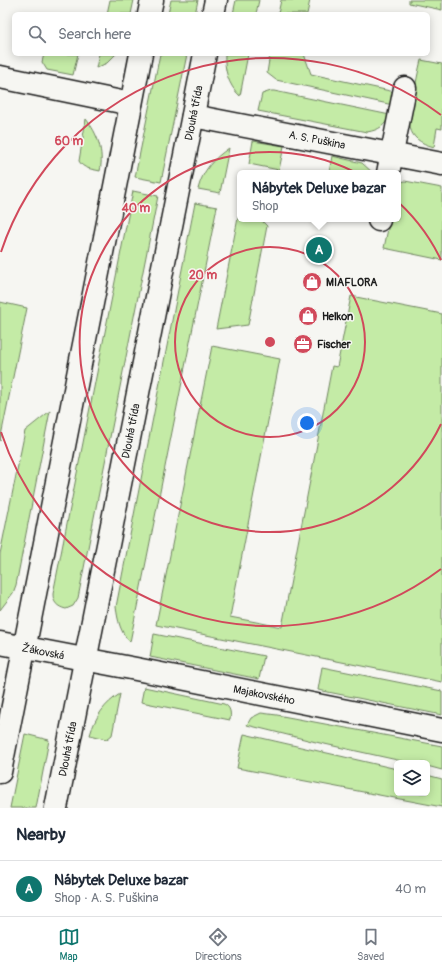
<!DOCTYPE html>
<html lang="en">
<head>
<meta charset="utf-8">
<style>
  :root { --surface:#fff; --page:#f6f6f7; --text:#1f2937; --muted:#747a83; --line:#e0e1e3; --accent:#0f766e }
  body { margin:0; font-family:Pangolin,sans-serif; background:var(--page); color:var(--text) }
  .controls { position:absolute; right:12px; bottom:12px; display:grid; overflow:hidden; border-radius:6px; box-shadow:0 2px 10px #0003 }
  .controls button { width:36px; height:36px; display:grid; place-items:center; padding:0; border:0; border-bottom:1px solid var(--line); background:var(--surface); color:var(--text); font:20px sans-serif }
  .you { position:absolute; left:307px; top:423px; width:14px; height:14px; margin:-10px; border:3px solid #fff; border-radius:50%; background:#1a73e8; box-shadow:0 0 0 6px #1a73e833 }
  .badge { display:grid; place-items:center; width:26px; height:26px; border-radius:50%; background:var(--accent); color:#fff; font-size:13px; font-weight:700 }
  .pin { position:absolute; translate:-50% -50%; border:2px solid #fff; box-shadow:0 1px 4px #0006 }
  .popup { position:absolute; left:237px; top:170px; width:164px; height:52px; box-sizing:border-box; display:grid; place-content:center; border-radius:6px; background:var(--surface); filter:drop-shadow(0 1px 3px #0005); font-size:13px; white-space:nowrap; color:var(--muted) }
  .popup b { font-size:15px; color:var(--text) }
  .popup::after { content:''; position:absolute; left:50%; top:100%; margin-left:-8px; border:8px solid transparent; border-top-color:var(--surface) }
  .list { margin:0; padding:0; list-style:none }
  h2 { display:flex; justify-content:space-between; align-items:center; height:52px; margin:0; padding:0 16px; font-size:17px }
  h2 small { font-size:13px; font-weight:400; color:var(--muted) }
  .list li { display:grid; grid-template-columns:26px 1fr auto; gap:12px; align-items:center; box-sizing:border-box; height:56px; padding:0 16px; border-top:1px solid var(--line) }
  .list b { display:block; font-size:15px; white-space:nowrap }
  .list p { margin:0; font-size:13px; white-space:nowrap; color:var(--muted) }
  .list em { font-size:13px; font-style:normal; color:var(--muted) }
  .icon { flex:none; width:22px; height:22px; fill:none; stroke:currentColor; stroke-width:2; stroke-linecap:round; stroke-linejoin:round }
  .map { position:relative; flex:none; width:442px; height:808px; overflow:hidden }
  .search { position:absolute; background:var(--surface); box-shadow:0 2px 10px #0003; left:12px; right:12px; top:12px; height:44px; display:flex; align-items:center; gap:10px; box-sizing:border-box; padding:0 14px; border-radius:6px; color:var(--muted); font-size:15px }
  .sheet { height:108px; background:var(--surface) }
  nav { display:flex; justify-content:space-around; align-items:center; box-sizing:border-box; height:56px; border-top:1px solid var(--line); background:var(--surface); font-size:11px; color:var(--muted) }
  nav a { display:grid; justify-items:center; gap:2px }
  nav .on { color:var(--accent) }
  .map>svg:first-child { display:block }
</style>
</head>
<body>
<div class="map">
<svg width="442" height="808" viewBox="0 0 442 808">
  <rect width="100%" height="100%" fill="#f6f6f2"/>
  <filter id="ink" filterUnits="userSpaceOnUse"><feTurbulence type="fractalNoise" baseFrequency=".025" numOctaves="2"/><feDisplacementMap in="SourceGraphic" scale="8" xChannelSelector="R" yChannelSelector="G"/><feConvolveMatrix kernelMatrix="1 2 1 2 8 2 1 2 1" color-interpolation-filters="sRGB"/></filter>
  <g filter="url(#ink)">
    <path fill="#c4eba6" stroke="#708461" d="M 110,0 L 134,0 L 131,14 L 107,14 Z
      M 171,0 L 198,0 L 195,14 L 168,14 Z
      M 236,0 L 259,0 L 256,14 L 233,14 Z
      M 281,0 L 310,0 L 307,14 L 278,14 Z
      M 409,0 L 442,0 L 442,10 L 409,3 Z
      M 44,54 L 78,54 L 73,75 L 47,70 L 42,62 Z
      M 99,54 L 116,54 L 107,63 L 96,68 Z
      M 160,54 L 187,54 L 161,182 L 135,177 Z
      M 225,54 L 248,54 L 240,96 C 228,85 224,69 225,54 Z
      M 270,54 L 304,54 L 311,74 L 395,92 L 393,105 L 276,80 L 267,73 Z
      M 421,60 L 442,64 L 442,129 L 437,128 L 434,147 C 404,139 408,122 413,97 C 416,84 418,72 421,60 Z
      M 271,91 L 274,91 L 390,115 C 385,126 379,130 367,132 L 258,111 L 262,94 Z
      M 86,119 C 98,134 104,152 100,171 C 92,169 83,169 79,161 Z
      M 253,141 L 284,146 L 279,170 L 249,164 Z
      M 229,148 L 220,193 L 198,189 C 203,170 213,159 229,148 Z
      M 332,156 L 362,163 L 373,173 L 329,173 Z
      M 405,181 L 442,188 L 442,260 L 384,248 L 390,219 L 398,219 L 398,186 L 401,182 Z
      M 133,191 L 158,196 L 78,598 L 73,606 L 66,609 C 57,607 53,602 53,594 Z
      M 195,203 L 217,207 L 130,642 C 120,632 118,621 116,607 Z
      M 240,208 L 240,219 L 260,219 L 267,226 L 248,325 L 216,329 Z
      M 351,296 L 442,314 L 442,682 L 156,625 L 212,346 L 280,359 L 230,617 L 282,627 L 332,366 L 337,367 Z
      M 0,302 L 27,308 L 0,441 Z
      M 50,411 L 16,585 L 13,593 L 0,610 L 0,554 L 25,431 Z
      M 154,634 L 264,656 L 259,679 L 150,657 Z
      M 322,667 L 442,691 L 442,715 L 318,690 Z
      M 144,687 L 224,704 C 231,707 231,714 230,720 L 141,702 Z
      M 120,694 L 112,735 L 107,739 L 90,735 C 95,717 105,703 120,694 Z
      M 261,713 L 277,715 L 442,746 L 442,770 L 427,766 L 427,763 L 411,763 L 320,743 L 247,725 L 251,718 Z
      M 25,734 L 49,740 L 36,808 L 10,808 Z
      M 244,734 L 397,769 L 397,793 L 427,793 L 427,775 L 442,779 L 442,807 L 237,768 Z"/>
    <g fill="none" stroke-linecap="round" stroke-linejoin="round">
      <defs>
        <path id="minor" d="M 0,77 L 131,104
          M 193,116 L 442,164
          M 388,173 L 405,88
          M 379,220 L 379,219
          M 0,643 L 136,669 L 442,730"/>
        <path id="major" d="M 149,14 L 152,0
          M 213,14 L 216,0
          M 0,772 L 141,54
          M 56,808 L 205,54"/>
      </defs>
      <use href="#minor" stroke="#1c1c1c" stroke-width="25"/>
      <use href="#major" stroke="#1c1c1c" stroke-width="25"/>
      <use href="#minor" stroke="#f6f6f2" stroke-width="22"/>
      <use href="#major" stroke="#f6f6f2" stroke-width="22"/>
    </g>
  </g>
  <g fill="none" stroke="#d1495b" stroke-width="2">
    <circle cx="270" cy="342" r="95"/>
    <path d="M441 424A190 190 0 1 1 441 260"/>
    <path d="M441 569A284 284 0 0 1 1 432M1 252A284 284 0 0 1 441 115"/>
  </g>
  <defs>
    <symbol id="shop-disc" viewBox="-11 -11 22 22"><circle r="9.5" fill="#d1495b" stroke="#f6f6f2"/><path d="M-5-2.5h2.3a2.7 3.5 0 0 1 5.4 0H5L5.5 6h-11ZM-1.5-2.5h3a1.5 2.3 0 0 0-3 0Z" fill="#fff"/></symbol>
    <symbol id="office-disc" viewBox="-11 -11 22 22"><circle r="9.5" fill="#d1495b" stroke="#f6f6f2"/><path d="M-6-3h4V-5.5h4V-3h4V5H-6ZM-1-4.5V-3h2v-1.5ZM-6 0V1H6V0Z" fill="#fff"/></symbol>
  </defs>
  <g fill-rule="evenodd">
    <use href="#shop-disc" x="301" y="271" width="22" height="22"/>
    <use href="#shop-disc" x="297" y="305" width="22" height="22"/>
    <use href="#office-disc" x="292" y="333" width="22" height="22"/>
  </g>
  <g text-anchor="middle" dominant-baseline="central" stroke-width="3" stroke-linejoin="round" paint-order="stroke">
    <g font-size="11" fill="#1c1c1c" stroke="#f6f6f2">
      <text transform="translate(194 113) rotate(-79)">Dlouhá třída</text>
      <text transform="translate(317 140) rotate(11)">A. S. Puškina</text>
      <text transform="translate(131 431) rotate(-79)">Dlouhá třída</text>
      <text transform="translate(43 652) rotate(11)">Žákovská</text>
      <text transform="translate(264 695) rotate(11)">Majakovského</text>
      <text transform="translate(68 749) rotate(-79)">Dlouhá třída</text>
    </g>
    <g font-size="11" font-weight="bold" fill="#1c1c1c" stroke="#f6f6f2" text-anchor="start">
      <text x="326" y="282">MIAFLORA</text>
      <text x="322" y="316">Helkon</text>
      <text x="317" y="344">Fischer</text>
    </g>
  </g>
  <circle cx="270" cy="342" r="6" fill="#d1495b" stroke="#f6f6f2" stroke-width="2"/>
  <g font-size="12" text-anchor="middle" font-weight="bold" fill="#d1495b" stroke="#f6f6f2" stroke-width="3" stroke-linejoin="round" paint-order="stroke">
    <text x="69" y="145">60 m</text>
    <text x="136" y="212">40 m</text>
    <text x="203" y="279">20 m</text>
  </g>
</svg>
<div class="controls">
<button><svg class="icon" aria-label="layers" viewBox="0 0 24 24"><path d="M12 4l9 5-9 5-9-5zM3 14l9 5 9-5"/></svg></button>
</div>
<div class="you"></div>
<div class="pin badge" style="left:319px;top:250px">A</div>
<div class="popup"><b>Nábytek Deluxe bazar</b>Shop</div>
<div class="search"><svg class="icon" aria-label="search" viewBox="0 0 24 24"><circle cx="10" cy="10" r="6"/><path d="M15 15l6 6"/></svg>Search here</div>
</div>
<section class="sheet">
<h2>Nearby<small></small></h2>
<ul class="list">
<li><span class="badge">A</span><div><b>Nábytek Deluxe bazar</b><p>Shop · A. S. Puškina</p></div><em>40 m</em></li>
</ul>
</section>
<nav>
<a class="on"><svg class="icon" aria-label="map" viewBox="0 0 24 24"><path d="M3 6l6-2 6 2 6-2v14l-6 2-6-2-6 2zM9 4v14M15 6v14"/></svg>Map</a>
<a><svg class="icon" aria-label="directions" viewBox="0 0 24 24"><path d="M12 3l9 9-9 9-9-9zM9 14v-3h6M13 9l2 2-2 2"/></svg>Directions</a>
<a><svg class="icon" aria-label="saved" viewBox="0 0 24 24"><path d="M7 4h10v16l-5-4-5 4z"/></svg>Saved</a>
</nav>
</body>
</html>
